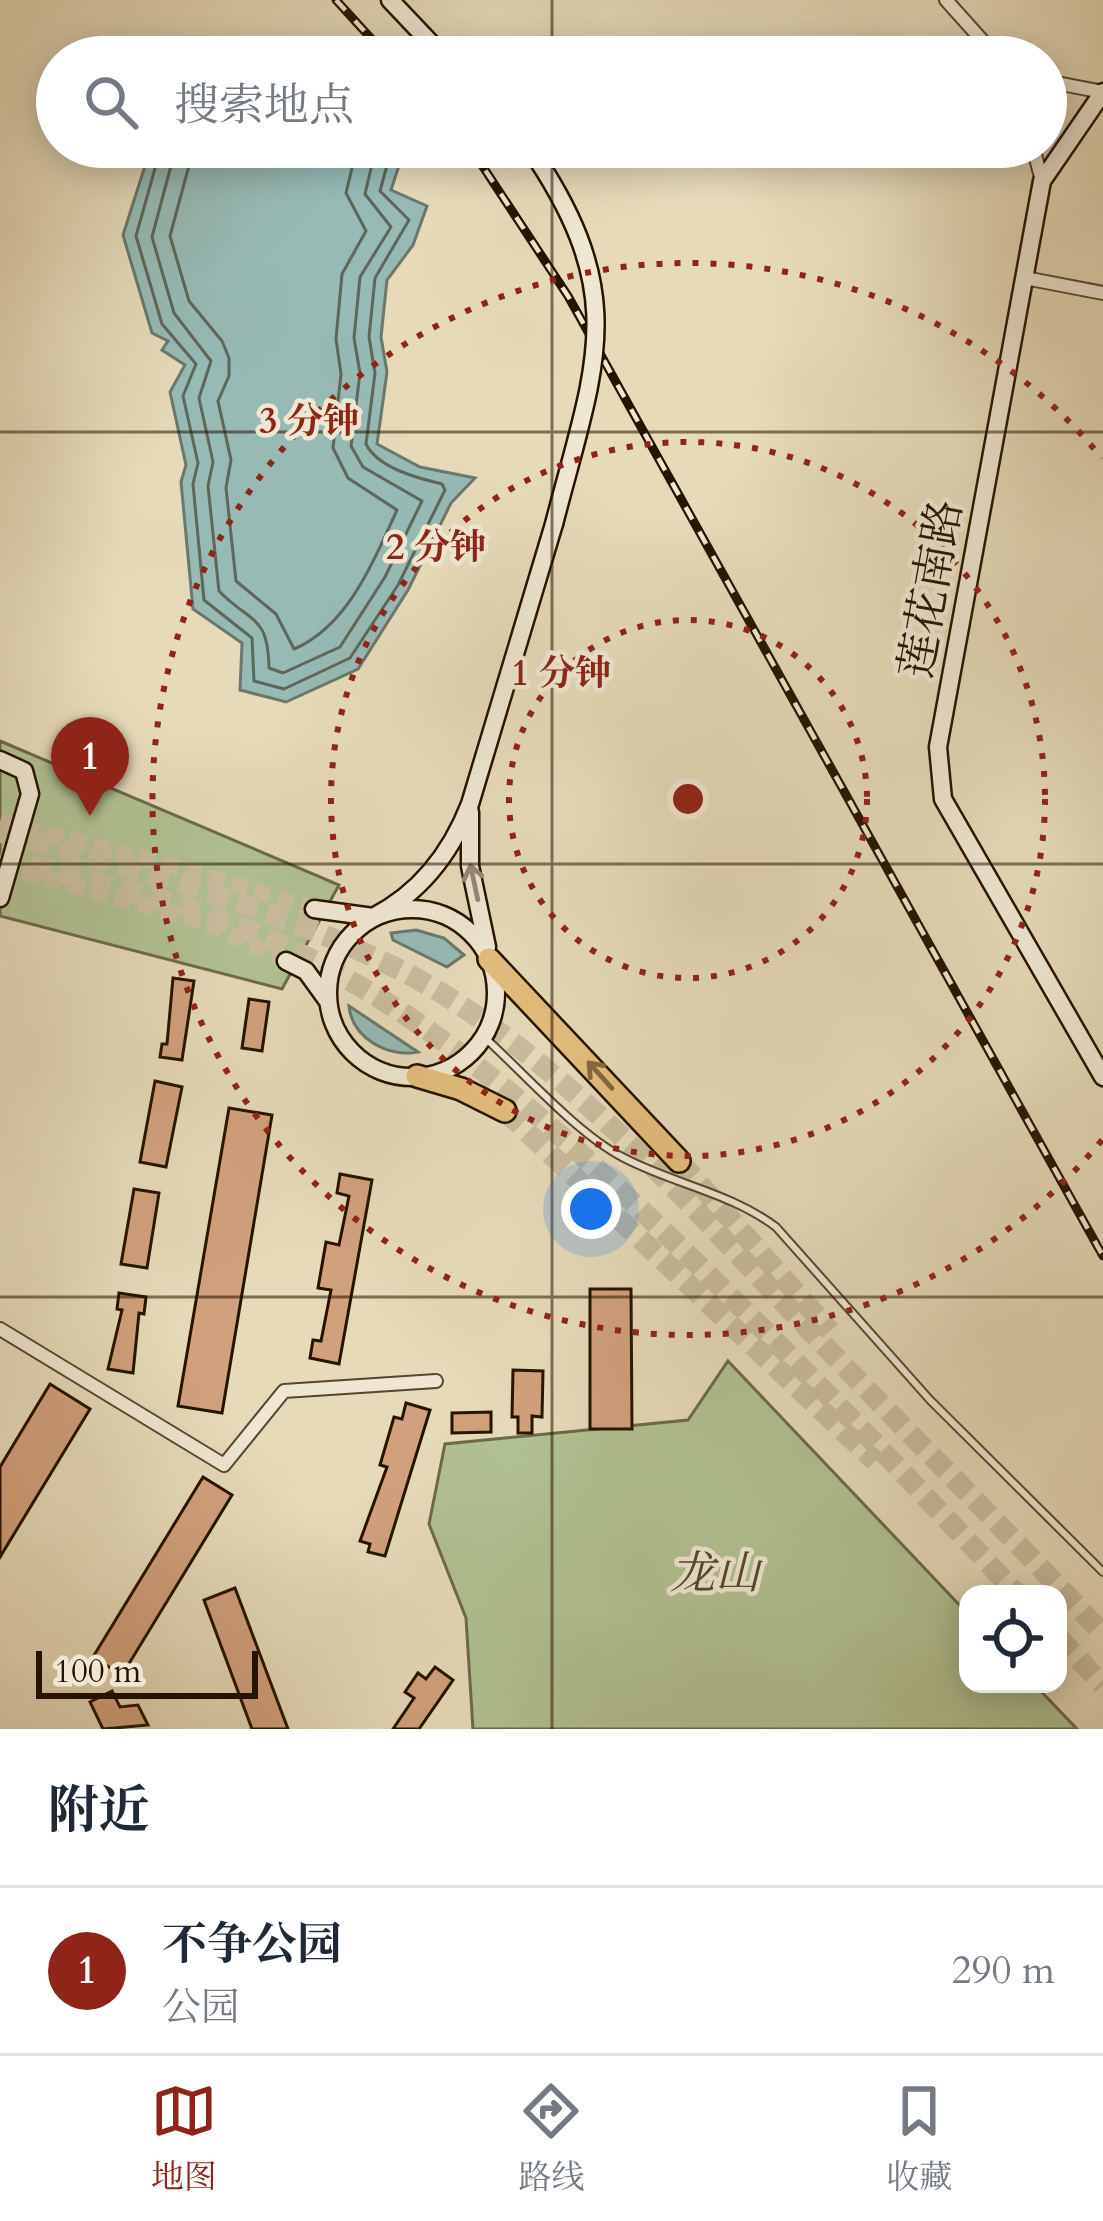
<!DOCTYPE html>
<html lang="zh">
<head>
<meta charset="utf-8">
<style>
  :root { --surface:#fff; --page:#f2f2f3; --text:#1f2937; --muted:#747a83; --line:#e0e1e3; --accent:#8f2418 }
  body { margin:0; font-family:Cardo,"Noto Serif SC",serif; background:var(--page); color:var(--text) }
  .controls { position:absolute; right:36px; bottom:36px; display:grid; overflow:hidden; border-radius:24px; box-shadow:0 6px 30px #0003 }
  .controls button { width:108px; height:108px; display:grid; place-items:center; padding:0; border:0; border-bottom:3px solid var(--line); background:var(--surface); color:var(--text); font:60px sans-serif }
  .scale { position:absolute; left:36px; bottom:30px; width:222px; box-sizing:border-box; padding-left:12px; border:6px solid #261400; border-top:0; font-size:33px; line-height:42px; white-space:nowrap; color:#261400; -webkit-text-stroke:9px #efe7d2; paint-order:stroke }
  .you { position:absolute; left:591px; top:1209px; width:42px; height:42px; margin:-30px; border:9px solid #fff; border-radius:50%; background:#1a73e8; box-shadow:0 0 0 18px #1a73e833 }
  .badge { display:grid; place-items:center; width:78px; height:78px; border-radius:50%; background:var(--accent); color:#fff; font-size:39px; font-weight:700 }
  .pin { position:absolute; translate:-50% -99px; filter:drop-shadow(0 3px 6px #0008) }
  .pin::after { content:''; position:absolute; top:63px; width:42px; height:36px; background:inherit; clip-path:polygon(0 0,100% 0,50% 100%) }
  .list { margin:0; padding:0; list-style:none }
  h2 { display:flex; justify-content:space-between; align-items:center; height:156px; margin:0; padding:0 48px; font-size:51px }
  h2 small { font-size:39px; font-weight:400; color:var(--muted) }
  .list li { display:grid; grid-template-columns:78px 1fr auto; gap:36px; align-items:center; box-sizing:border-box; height:168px; padding:0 48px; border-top:3px solid var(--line) }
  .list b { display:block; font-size:45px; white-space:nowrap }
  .list p { margin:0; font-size:39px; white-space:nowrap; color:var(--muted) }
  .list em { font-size:39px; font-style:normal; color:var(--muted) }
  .icon { flex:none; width:66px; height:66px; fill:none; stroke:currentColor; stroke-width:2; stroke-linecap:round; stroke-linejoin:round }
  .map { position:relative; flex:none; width:1103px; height:1729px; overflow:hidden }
  .search { position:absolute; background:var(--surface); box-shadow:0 6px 30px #0003; left:36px; right:36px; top:36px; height:132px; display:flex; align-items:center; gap:30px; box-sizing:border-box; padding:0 42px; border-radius:66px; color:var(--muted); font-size:45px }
  .sheet { height:324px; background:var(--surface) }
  nav { display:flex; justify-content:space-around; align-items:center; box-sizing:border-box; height:168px; border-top:3px solid var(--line); background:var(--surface); font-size:33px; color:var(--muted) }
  nav a { display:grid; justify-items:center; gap:6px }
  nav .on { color:var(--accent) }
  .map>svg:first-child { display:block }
</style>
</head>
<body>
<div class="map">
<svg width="1103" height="1729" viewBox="0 0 1103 1729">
  <rect width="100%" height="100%" fill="#e6dab9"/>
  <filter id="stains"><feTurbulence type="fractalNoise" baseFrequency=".00167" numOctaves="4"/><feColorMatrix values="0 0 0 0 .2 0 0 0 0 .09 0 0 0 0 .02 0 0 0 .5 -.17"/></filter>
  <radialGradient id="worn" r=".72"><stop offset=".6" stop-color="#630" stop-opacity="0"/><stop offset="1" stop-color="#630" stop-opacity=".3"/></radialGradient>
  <path fill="#b1c192" stroke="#6c6a49" stroke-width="3" d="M 0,741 L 339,885 L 282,989 L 0,916 Z
    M 728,1361 L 968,1614 L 968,1684 L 1034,1684 L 1077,1729 L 473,1729 L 466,1618 L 429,1524 L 445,1444 L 688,1420 Z"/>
  <path fill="#97bab5" stroke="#6a786d" stroke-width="3" d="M 151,147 L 405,147 L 391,190 L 427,206 L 413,245 L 387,280 L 381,337 L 387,372 L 377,444 L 420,467 L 475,478 L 451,503 L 408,590 L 358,669 L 286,702 L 240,690 L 242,643 L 193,609 L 181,482 L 186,465 L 170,392 L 185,365 L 162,350 L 168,341 L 152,333 L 123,235 Z
    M 416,930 L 444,938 L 464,955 L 447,967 L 393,940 L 391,933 Z
    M 349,1006 L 418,1052 C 388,1058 352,1038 349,1006 Z"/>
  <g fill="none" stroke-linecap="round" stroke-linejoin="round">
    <path stroke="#5e675a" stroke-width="3" d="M 161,147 L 136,236 L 162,324 L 196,364 L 183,396 L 198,463 L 193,484 L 204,600 L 252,638 L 254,681 L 284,689 L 350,658 L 398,585 L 445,490 L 442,484 C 417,478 378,468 366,444 L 375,373 L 369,337 L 375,278 L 409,220 L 380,191 L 392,147
      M 176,147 L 152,237 L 174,313 L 211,361 L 199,398 L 213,462 L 208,486 L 219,591 C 251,624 268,614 269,668 L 283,673 L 340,647 L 385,577 L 422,501 L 363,467 L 351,446 L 360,373 L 354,338 L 360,277 L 391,227 L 365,194 L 376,147
      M 194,147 L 170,236 L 189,301 L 222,341 L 229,358 L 229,376 L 218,401 L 231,460 L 226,488 L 236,581 L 276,614 L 294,649 C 348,626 373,562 397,510 L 348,478 L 333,448 L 341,374 L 336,339 L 342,274 L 366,231 L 346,193 L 357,147"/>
  </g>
  <path fill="#d1a17d" stroke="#261400" stroke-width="3" d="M 173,978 L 194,981 L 182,1060 L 160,1057 L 162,1044 L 167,1044 Z
    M 249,999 L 269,1002 L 262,1051 L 242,1048 Z
    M 155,1081 L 182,1087 L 166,1167 L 140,1162 Z
    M 229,1108 L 272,1115 L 222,1413 L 178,1406 Z
    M 340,1174 L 372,1180 L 339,1364 L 310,1358 L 313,1340 L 321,1341 L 331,1290 L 318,1288 L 326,1242 L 339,1245 L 349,1196 L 337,1193 Z
    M 134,1189 L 159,1193 L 147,1268 L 121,1264 Z
    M 590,1289 L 631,1289 L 632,1429 L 590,1429 Z
    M 119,1293 L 146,1297 L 144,1314 L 139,1313 L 133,1373 L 108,1369 L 122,1310 L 117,1309 Z
    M 513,1370 L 543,1371 L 542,1417 L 532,1416 L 532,1433 L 518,1433 L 518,1417 L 512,1417 Z
    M 50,1384 L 90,1409 L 0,1557 L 0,1467 Z
    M 406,1403 L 430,1410 L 385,1556 L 368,1552 L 370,1544 L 360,1541 L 387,1467 L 380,1465 L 394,1417 L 402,1419 Z
    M 491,1412 L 491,1432 L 452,1433 L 452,1413 Z
    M 203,1477 L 232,1495 L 122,1675 L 93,1657 Z
    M 235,1588 L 288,1729 L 252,1729 L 204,1600 Z
    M 435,1667 L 453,1680 L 419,1729 L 393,1729 L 414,1698 L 405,1692 L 418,1673 L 426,1679 Z
    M 112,1691 L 120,1707 L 138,1705 L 148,1725 L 103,1729 L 90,1702 Z"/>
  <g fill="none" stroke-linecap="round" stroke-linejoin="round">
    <path stroke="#c9bc9d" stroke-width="16" stroke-dasharray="16 8" stroke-linecap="butt" d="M 0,822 L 201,874 L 314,909
      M 0,865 L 207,923 L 286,961"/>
    <path stroke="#c9bc9d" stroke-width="21" stroke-dasharray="21 10" stroke-linecap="butt" d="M 0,832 C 135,869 270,905 396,968 C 551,1045 699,1214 818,1339 C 913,1438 1010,1534 1103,1634
      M 0,857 C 96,883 195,904 286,947 C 442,1021 565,1136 688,1255 C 801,1365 910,1479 1017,1594
      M 505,1111 L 875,1461
      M 679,1161 L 830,1331
      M 1058,1637 L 1103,1685"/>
    <defs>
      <path id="lane" d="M 483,1036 C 524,1073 576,1133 624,1158 C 674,1184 731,1193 776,1227 L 930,1400 L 1103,1572"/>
      <path id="street" d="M 946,0 L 997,57
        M 1046,81 L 1103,92
        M 1033,147 L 1042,181
        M 1025,278 L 1103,293
        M 0,1329 L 224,1465 L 284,1391 L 436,1381"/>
      <path id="secondary" d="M 390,0 L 444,57
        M 1103,92 L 1042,181 L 938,747 L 943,799 L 1103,1077
        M 0,760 L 24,771 L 30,794 L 0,898
        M 470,812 L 470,866 L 487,947
        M 314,909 L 373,917 C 420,893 451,853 470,804 L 554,524
        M328 993a84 84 0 1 1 168 0a84 84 0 1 1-168 0Z
        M 286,961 L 306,971 L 327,1000"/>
      <path id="highway" d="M 489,959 L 679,1161
        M 417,1076 L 461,1089 L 505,1111"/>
    </defs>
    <use href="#lane" stroke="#56462e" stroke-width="10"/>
    <use href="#street" stroke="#56462e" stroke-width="16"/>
    <use href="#secondary" stroke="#261400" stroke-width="21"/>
    <use href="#highway" stroke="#261400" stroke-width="26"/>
    <use href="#lane" stroke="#efe7d2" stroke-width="6"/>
    <use href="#street" stroke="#efe7d2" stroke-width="12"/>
    <use href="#secondary" stroke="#efe7d2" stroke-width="16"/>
    <use href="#highway" stroke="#e3bd7c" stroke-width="21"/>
    <defs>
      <path id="rail" d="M 336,0 L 388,57
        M 470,147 L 568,296 L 1103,1256"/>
    </defs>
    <use href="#rail" stroke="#261400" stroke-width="9"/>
    <use href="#rail" stroke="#efe7d2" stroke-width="4.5" stroke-dasharray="14" stroke-linecap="butt"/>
    <defs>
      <path id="secondary-bridge" d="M 529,147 C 631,296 596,362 554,524"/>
    </defs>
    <use href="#secondary-bridge" stroke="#261400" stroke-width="21" stroke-linecap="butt"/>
    <use href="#secondary-bridge" stroke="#efe7d2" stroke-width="16"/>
  </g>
  <defs><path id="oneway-shaft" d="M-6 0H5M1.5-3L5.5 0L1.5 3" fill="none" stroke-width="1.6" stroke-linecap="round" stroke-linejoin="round" transform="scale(3)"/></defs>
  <use stroke="#958874" href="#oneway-shaft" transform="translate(474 882) rotate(-102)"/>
  <use stroke="#84683e" href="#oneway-shaft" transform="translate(600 1075) rotate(-132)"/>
  <path fill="none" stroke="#261400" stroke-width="3" stroke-opacity="0.55" d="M 552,0 L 552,57M 552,147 L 552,1729M 0,432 L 1103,432M 0,864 L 1103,864M 0,1297 L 1103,1297"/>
  <g fill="none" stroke="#8f2418" stroke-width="6" stroke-dasharray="6 12">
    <circle cx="688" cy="799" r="179"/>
    <circle cx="688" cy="799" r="357"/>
    <path d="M1102 1140A536 536 0 1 1 1102 458"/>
  </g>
  <g text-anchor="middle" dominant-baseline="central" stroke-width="9" stroke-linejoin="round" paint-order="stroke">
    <g font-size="45" fill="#261400" stroke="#efe7d2">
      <text transform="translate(931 589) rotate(-80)">莲花南路</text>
    </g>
    <g font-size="45" font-style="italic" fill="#50482c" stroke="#efe7d2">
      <text x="715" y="1573">龙山</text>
    </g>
  </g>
  <circle cx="688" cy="799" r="18" fill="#8f2418" stroke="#efe7d2" stroke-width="6"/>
  <g font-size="36" text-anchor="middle" font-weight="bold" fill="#8f2418" stroke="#efe7d2" stroke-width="9" stroke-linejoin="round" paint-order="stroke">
    <text x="309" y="433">3 分钟</text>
    <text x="436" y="559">2 分钟</text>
    <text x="561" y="685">1 分钟</text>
  </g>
  <rect width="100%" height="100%" filter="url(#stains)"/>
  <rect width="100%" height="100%" fill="url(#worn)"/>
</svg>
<div class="controls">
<button><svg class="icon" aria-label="locate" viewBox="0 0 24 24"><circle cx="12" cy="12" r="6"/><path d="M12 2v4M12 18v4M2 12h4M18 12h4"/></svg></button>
</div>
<div class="scale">100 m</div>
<div class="you"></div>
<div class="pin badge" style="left:90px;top:816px">1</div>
<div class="search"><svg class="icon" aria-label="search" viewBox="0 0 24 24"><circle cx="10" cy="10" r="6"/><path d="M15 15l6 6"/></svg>搜索地点</div>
</div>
<section class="sheet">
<h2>附近<small></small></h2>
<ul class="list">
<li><span class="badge">1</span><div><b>不争公园</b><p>公园</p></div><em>290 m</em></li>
</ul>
</section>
<nav>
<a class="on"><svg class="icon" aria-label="map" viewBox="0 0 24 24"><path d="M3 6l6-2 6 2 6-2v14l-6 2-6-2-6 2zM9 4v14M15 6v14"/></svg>地图</a>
<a><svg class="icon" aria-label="directions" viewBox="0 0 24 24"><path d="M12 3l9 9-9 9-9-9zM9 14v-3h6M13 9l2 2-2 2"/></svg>路线</a>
<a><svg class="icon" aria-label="saved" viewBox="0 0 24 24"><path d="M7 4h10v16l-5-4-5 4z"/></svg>收藏</a>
</nav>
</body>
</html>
